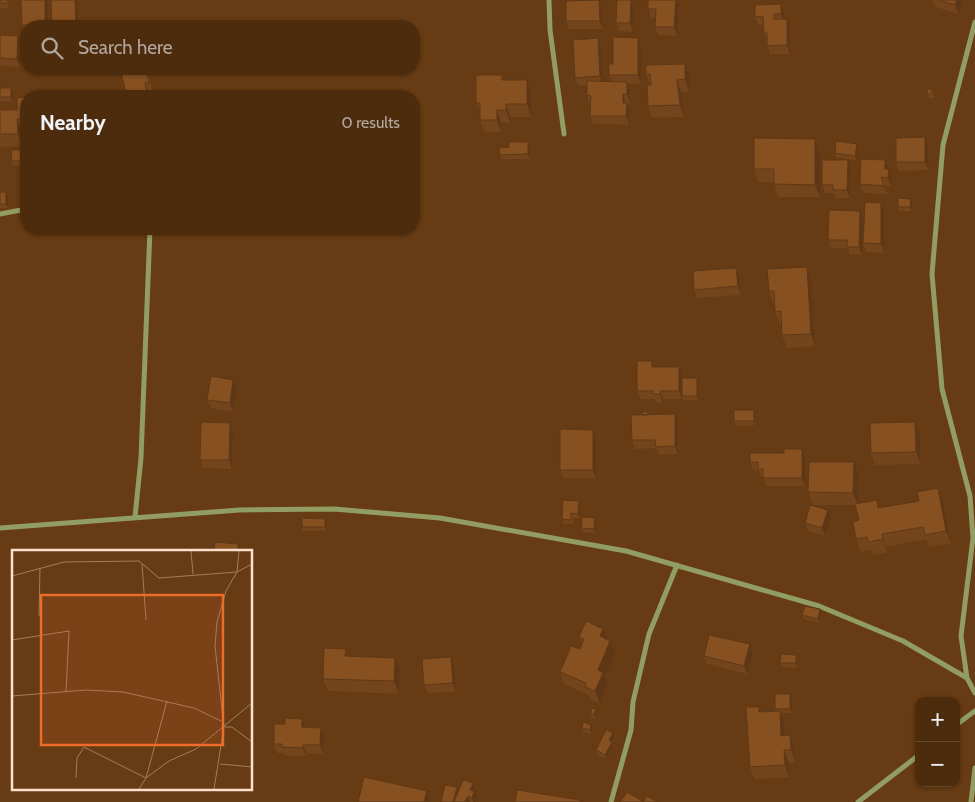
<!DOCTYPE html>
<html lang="en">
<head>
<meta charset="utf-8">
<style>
  :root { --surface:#4d2c0e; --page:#57381c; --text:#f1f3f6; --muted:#b3a79e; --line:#64482e }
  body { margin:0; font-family:Cabin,sans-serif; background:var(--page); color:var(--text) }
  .controls { position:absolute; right:15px; bottom:15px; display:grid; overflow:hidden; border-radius:10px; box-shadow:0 1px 4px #0004 }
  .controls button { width:45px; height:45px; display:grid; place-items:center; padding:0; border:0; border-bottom:1px solid var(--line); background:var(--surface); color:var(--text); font:25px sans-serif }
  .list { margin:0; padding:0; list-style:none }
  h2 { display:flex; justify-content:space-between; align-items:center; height:65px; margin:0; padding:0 20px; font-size:21px }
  h2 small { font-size:16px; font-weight:400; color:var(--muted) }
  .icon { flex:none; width:28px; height:28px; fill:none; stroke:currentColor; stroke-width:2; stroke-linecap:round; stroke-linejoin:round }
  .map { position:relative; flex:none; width:975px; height:802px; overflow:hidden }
  .search { position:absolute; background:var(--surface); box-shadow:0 1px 4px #0004; left:20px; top:20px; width:400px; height:55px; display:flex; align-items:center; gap:12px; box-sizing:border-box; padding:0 18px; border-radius:20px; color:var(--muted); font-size:19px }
  .panel { position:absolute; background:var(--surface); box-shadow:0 1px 4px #0004; left:20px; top:90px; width:400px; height:145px; border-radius:20px }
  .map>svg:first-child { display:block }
</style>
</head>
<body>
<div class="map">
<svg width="975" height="802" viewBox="0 0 975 802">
  <rect width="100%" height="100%" fill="#673b13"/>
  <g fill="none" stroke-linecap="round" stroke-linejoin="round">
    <path stroke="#919d62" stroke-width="5" d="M 549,0 L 550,30 L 564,134
      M 975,22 L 943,145 L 932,274 L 942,389 L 970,496 L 973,538 L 961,636 L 967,678 L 975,693
      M 0,214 L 26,209
      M 135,517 L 141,458 L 150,229
      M 0,528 L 239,510 L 334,509 L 440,518 L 626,551 L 819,606 L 903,641 L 967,678
      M 956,725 L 975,711
      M 611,802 L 631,730 L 633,702 L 649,634 L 677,565
      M 858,802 L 919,755
      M 971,802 L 975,768"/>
  </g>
  <path fill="#74451c" d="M 0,0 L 8,0 L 8,8 L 0,8 Z
    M 21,0 L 48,26 L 26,26 L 26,33 L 25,33 L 22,25 Z
    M 631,0 L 634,8 L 633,32 L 619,31 L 616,23 Z
    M 648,0 L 677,0 L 679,5 L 677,36 L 658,35 L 655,27 L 655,18 L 651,17 L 648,9 Z
    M 933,0 L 963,0 L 958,14 L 936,7 Z
    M 602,9 L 603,29 L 569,29 L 566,21 Z
    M 784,13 L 784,19 L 790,27 L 790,54 L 770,54 L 764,33 L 763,25 L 758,25 L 755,17 Z
    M 0,35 L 18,36 L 21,44 L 20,67 L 0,66 Z
    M 598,38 L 601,47 L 603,82 L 612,82 L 609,75 L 613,64 L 641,46 L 641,84 L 628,84 L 630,90 L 630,103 L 626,103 L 630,111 L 629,125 L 593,124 L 590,116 L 591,104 L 590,104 L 587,95 L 587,85 L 578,86 L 575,78 Z
    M 142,70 L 149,77 L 152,90 L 148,91 L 149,96 L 127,96 Z
    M 646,74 L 689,76 L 689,92 L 681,92 L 684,117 L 652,118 L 648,106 L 650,85 Z
    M 503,80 L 531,92 L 531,117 L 510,117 L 510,123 L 501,123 L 501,132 L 484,132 L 480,120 L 480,112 L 476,103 Z
    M 0,88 L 13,92 L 13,101 L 0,102 Z
    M 932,89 L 934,93 L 934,98 L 929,98 L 927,94 Z
    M 26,97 L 26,131 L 22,131 L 22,146 L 0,147 L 0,110 L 17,110 Z
    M 815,139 L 820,151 L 820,197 L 778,197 L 774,184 L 774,182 L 758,182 L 754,169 Z
    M 528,142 L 530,146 L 530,159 L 501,159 L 500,155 Z
    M 928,146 L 929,170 L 899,171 L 896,162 Z
    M 858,148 L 857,160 L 836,158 L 835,153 Z
    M 24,154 L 24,165 L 13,166 L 12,161 Z
    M 848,160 L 851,168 L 850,198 L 836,198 L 834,193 L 825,193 L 822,185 Z
    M 888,169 L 889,169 L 892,178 L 891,186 L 884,186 L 887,194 L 863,193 L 860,184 Z
    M 0,192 L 8,196 L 8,208 L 0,208 Z
    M 881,203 L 884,211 L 885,253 L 866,252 L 863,243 Z
    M 912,203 L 912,211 L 899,211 L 898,207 Z
    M 860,211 L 863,220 L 862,255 L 850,255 L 848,248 L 831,248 L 828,240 Z
    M 736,268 L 739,276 L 741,295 L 697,298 L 694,290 Z
    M 811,279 L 815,346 L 787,348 L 782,335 L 781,324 L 780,324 L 775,312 L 775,304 L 773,304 L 769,291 Z
    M 654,367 L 682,375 L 682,399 L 663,399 L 663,403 L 657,403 L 655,399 L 640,399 L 637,391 Z
    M 698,382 L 698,400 L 683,400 L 682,396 Z
    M 237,388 L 233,412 L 211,408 L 207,400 Z
    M 648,412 L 649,415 L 678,423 L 678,454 L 659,455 L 656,448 L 635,449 L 632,440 L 642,415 Z
    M 755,414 L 755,425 L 736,426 L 734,421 Z
    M 593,430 L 596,438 L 596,479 L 563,478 L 560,470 Z
    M 233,431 L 232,469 L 203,468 L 200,460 Z
    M 920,434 L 921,464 L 875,465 L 871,453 Z
    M 802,449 L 805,457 L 805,486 L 766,486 L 763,477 L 761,477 L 759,471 L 753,471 L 750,462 Z
    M 859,475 L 858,503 L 880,508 L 919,501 L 938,488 L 943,501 L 951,543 L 929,547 L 926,539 L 886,547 L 887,552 L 873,555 L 871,550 L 861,552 L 856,539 L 859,520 L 856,505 L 813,505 L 808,492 Z
    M 580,505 L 580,518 L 573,518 L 573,524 L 564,524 L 562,519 Z
    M 595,518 L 596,522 L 596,533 L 583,532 L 581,528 Z
    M 831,518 L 825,536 L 808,531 L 805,523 Z
    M 325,519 L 326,523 L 326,531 L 303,531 L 302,527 Z
    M 821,614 L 819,623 L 804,619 L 802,615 Z
    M 579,637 L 607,639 L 610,641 L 615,653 L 605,677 L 608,685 L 600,704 L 590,699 L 588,695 L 564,684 L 560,672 L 580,649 L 582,644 Z
    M 750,644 L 753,653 L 747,674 L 707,664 L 704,656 Z
    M 796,655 L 797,659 L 797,668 L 782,667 L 780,663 Z
    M 348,656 L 395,658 L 400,670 L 399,694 L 328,691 L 323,679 Z
    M 454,666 L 456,692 L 427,693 L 424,685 Z
    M 792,698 L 792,713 L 780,713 L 784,723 L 785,735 L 790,735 L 794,747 L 795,762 L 789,763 L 789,777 L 754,779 L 750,767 L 776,711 L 775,709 Z
    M 596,709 L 597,714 L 596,719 L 592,718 L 590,713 Z
    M 591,725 L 593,729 L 592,734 L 583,732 L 582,728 Z
    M 305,727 L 321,728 L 324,736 L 323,754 L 306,753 L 306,756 L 285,756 L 284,753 L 277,753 L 274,744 Z
    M 614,737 L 612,742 L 613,746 L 607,759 L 597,755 L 596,750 Z
    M 458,791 L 476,792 L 475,793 L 478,799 L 476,802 L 441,802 Z"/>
  <path fill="#5e3816" d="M 45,0 L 48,0 L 48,26 L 46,26 L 45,25 Z
    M 75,0 L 77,0 L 79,26 L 76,26 Z
    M 599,0 L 602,9 L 603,29 L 600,21 Z
    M 631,0 L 634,8 L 633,32 L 630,23 Z
    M 676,0 L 677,0 L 679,5 L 677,36 L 674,27 Z
    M 957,0 L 963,0 L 958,14 L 955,5 Z
    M 781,4 L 784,13 L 784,22 L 781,14 Z
    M 787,19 L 790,27 L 790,54 L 787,45 Z
    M 18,36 L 21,44 L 20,67 L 17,59 Z
    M 598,38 L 601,47 L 603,84 L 600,76 Z
    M 638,38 L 641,46 L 641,84 L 638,75 Z
    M 685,64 L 689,76 L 689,92 L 685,79 Z
    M 527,80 L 531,92 L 531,117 L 527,104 Z
    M 677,80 L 681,92 L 684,117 L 680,105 Z
    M 627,82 L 630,90 L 630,103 L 627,94 Z
    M 11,88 L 13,92 L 13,101 L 11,97 Z
    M 623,94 L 626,103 L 623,103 Z
    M 627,103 L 630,111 L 629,125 L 626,116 Z
    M 506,104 L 510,117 L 510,123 L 506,110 Z
    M 497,110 L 501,123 L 501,132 L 497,120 Z
    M 17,119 L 22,131 L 22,146 L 18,134 Z
    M 925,137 L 928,146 L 929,170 L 925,162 Z
    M 815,139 L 820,151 L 820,197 L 815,185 Z
    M 528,142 L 530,146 L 530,159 L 528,154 Z
    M 857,144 L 858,148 L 857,160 L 855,156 Z
    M 22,150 L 24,154 L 24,165 L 22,161 Z
    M 848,160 L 851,168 L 850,198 L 847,190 Z
    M 885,160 L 888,168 L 888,177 L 885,169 Z
    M 889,169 L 892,178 L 891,186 L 888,178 Z
    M 6,192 L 8,196 L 8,208 L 6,204 Z
    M 911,199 L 912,203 L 912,211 L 910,207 Z
    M 881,203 L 884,211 L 885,253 L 881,244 Z
    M 860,211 L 863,220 L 862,255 L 859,247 Z
    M 807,267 L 811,279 L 815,346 L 811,334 Z
    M 736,268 L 739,276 L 741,295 L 738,286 Z
    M 679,367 L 682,375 L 682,399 L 679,391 Z
    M 697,378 L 698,382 L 698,400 L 697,396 Z
    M 233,380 L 237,388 L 233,412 L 230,403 Z
    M 660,391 L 663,399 L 663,403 L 660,394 Z
    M 754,410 L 755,414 L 755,425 L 754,421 Z
    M 675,414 L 678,423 L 678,454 L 675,446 Z
    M 915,422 L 920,434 L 921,464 L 916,452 Z
    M 230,423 L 233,431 L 232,469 L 229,460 Z
    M 593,430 L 596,438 L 596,479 L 593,470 Z
    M 802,449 L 805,457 L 805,486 L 802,478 Z
    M 854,462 L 859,475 L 858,505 L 853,493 Z
    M 938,488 L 943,501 L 951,543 L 946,531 Z
    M 579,501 L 580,505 L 580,518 L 578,514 Z
    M 828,510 L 831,518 L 825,536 L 822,528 Z
    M 595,518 L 596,522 L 596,533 L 594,529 Z
    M 325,519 L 326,523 L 326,531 L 325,527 Z
    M 882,534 L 886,547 L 887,552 L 883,539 Z
    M 238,544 L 241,551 L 238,551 Z
    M 820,609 L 821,614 L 819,623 L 818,619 Z
    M 603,629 L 608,641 L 600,636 Z
    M 610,641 L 615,653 L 605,677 L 608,685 L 600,704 L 595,691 L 598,670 Z
    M 750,644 L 753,653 L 747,674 L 744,666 Z
    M 796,655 L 797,659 L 797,668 L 796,663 Z
    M 451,657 L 454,666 L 456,692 L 453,683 Z
    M 395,658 L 400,670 L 399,694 L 394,681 Z
    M 790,694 L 792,698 L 792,713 L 790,709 Z
    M 596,709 L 597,714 L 596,719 L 594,714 Z
    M 780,711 L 784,723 L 786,748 L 781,736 Z
    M 302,719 L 305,727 L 305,736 L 302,727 Z
    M 591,725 L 593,729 L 592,734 L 590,730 Z
    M 321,728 L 324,736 L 323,754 L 320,745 Z
    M 613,733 L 614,737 L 612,742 L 613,746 L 607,759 L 605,755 L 609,740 Z
    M 790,735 L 794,747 L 795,762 L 791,750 Z
    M 303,745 L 306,753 L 306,756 L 303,748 Z
    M 784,750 L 789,763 L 789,777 L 785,765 Z
    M 473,783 L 478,799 L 476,802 L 473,802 L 470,790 Z
    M 457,787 L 458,792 L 453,802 Z
    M 427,791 L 430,802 L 424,802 Z
    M 468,796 L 470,802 L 465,802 Z"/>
  <path fill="#875020" stroke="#5e3816" d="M 0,0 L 7,0 L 7,3 L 0,3 Z
    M 21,0 L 45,0 L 45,25 L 22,25 Z
    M 51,0 L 75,0 L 76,26 L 52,26 Z
    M 599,0 L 600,21 L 566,21 L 566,1 Z
    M 617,0 L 631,0 L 630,23 L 616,23 Z
    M 648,0 L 676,0 L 674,27 L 655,27 L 656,9 L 648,9 Z
    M 939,0 L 957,0 L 955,5 Z
    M 781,4 L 781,14 L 774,14 L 774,19 L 787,19 L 787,45 L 767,46 L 767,33 L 764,33 L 763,16 L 755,17 L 755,5 Z
    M 0,35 L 18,36 L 17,59 L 0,58 Z
    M 613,37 L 638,38 L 638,75 L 609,75 L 609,64 L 613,64 Z
    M 598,38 L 600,76 L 575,78 L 573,40 Z
    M 685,64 L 685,79 L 677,80 L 680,105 L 648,106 L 647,85 L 651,85 L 650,74 L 646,74 L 646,65 Z
    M 120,69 L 141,69 L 141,70 L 145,69 L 149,82 L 145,83 L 147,92 L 132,96 L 127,96 Z
    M 476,75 L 502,75 L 502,80 L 527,80 L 527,104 L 506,104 L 506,110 L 497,110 L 497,120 L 480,120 L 480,103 L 476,103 Z
    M 587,81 L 627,82 L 627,94 L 623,94 L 623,103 L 627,103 L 626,116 L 590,116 L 591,96 L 587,95 Z
    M 0,88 L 11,88 L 11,97 L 0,97 Z
    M 927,89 L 932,89 L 932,94 L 927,94 Z
    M 26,97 L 26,119 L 17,119 L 18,134 L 0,134 L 0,110 L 17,110 L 17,98 Z
    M 925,137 L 925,162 L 896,162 L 896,138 Z
    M 754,138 L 815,139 L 815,185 L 774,184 L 774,169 L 754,169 Z
    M 836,141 L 857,144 L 855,156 L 835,153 Z
    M 509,142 L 528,142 L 528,154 L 500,155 L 499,148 L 509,147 Z
    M 11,150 L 22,150 L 22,161 L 12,161 Z
    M 861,159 L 885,160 L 885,169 L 889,169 L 888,178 L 881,177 L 884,186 L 860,184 Z
    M 822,160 L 848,160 L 847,190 L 833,190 L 833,185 L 822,185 Z
    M 0,192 L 6,192 L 6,204 L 0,204 Z
    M 898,198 L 911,199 L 910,207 L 898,207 Z
    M 865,202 L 881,203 L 881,244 L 863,243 Z
    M 829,210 L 860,211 L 859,247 L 847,247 L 847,240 L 828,240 Z
    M 807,267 L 811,334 L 782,335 L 781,311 L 775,312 L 774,291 L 769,291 L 767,269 Z
    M 736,268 L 738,286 L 694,290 L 693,271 Z
    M 637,361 L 652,361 L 652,367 L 679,367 L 679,391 L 660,391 L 660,394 L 653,394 L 653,391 L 637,391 Z
    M 211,376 L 233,380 L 230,403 L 207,400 Z
    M 682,378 L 697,378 L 697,396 L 682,396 Z
    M 734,410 L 754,410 L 754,421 L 734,421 Z
    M 643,412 L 648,412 L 648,415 L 642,415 Z
    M 675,414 L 675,446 L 656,447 L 655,440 L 632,440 L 631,415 Z
    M 201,422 L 230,423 L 229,460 L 200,460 Z
    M 915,422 L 916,452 L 871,453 L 870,423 Z
    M 560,429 L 593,430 L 593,470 L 560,470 Z
    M 784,449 L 802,449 L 802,478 L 763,478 L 763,469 L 758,469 L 758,462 L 750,462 L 750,453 L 784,453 Z
    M 809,462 L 854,462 L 853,493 L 808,492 Z
    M 938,488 L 946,531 L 925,535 L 923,527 L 882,534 L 883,539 L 868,542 L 867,537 L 856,539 L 853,522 L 859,520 L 855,504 L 877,500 L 878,508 L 919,501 L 917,492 Z
    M 563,500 L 579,501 L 578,514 L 571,513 L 571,520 L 562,519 Z
    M 810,505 L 828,510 L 822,528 L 805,523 Z
    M 582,517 L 595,518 L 594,529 L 581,528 Z
    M 302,518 L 325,519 L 325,527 L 302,527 Z
    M 215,542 L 238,544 L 238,551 L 214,551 Z
    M 805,606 L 820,609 L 818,619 L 802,615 Z
    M 586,621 L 603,629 L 600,636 L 610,641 L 598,670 L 603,673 L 595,691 L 585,687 L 586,683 L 560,672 L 571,646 L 580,649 L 584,639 L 579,637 Z
    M 709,635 L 750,644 L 744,666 L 704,656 Z
    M 324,648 L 346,649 L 345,656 L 395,658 L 394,681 L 323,679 Z
    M 781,654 L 796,655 L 796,663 L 780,663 Z
    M 451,657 L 453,683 L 424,685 L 422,659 Z
    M 775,694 L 790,694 L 790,709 L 775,709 Z
    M 746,707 L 759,707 L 759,712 L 780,711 L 781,736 L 790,735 L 791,750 L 784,750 L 785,765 L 750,767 Z
    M 592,708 L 596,709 L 594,714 L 590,713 Z
    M 285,718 L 302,719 L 302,727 L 321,728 L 320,745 L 303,745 L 303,748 L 282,747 L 282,744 L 274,744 L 274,724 L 285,724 Z
    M 583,722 L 591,725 L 590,730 L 582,728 Z
    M 606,730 L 613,733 L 609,740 L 612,742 L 605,755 L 596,750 Z
    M 364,777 L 427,791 L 424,802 L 358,802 Z
    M 463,780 L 473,783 L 470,790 L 474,791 L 472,798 L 468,796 L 465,802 L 454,802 Z
    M 445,785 L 457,787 L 453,802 L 441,802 Z
    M 517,790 L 580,800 L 580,802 L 515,802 Z
    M 627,792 L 644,802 L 620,802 Z
    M 647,796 L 658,802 L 643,802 Z"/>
  <g transform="translate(12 550)">
    <rect width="240" height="240" fill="#673b13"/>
    <path fill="none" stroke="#a37d5d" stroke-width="1" d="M 179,1 L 181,24M 130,14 L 134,70M 0,26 L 52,12 L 127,11 L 147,28 L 225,22 L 240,14M 27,66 L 28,18M 0,90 L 57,81 L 54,142M 0,146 L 74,140 L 111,142 L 182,158 L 209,171M 213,177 L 220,177 L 240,192M 208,214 L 240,217M 64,228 L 65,208 L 72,197 L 134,228 L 155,151M 127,239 L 134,228 L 157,211 L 184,199 L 240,153M 202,239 L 212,177 L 203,96 L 205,72 L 214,41 L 225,22 L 227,1"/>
    <path fill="#eb6d29" fill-opacity="0.15" stroke="#eb6d29" stroke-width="2.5" d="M 29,45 L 211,45 L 211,195 L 29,195 Z"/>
    <rect width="240" height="240" fill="none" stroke="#fce0cc" stroke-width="2.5"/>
  </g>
</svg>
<div class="controls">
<button>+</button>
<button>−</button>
</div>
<div class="search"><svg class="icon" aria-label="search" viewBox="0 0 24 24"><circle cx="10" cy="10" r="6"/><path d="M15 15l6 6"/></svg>Search here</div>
<section class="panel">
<h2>Nearby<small>0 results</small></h2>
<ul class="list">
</ul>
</section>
</div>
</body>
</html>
